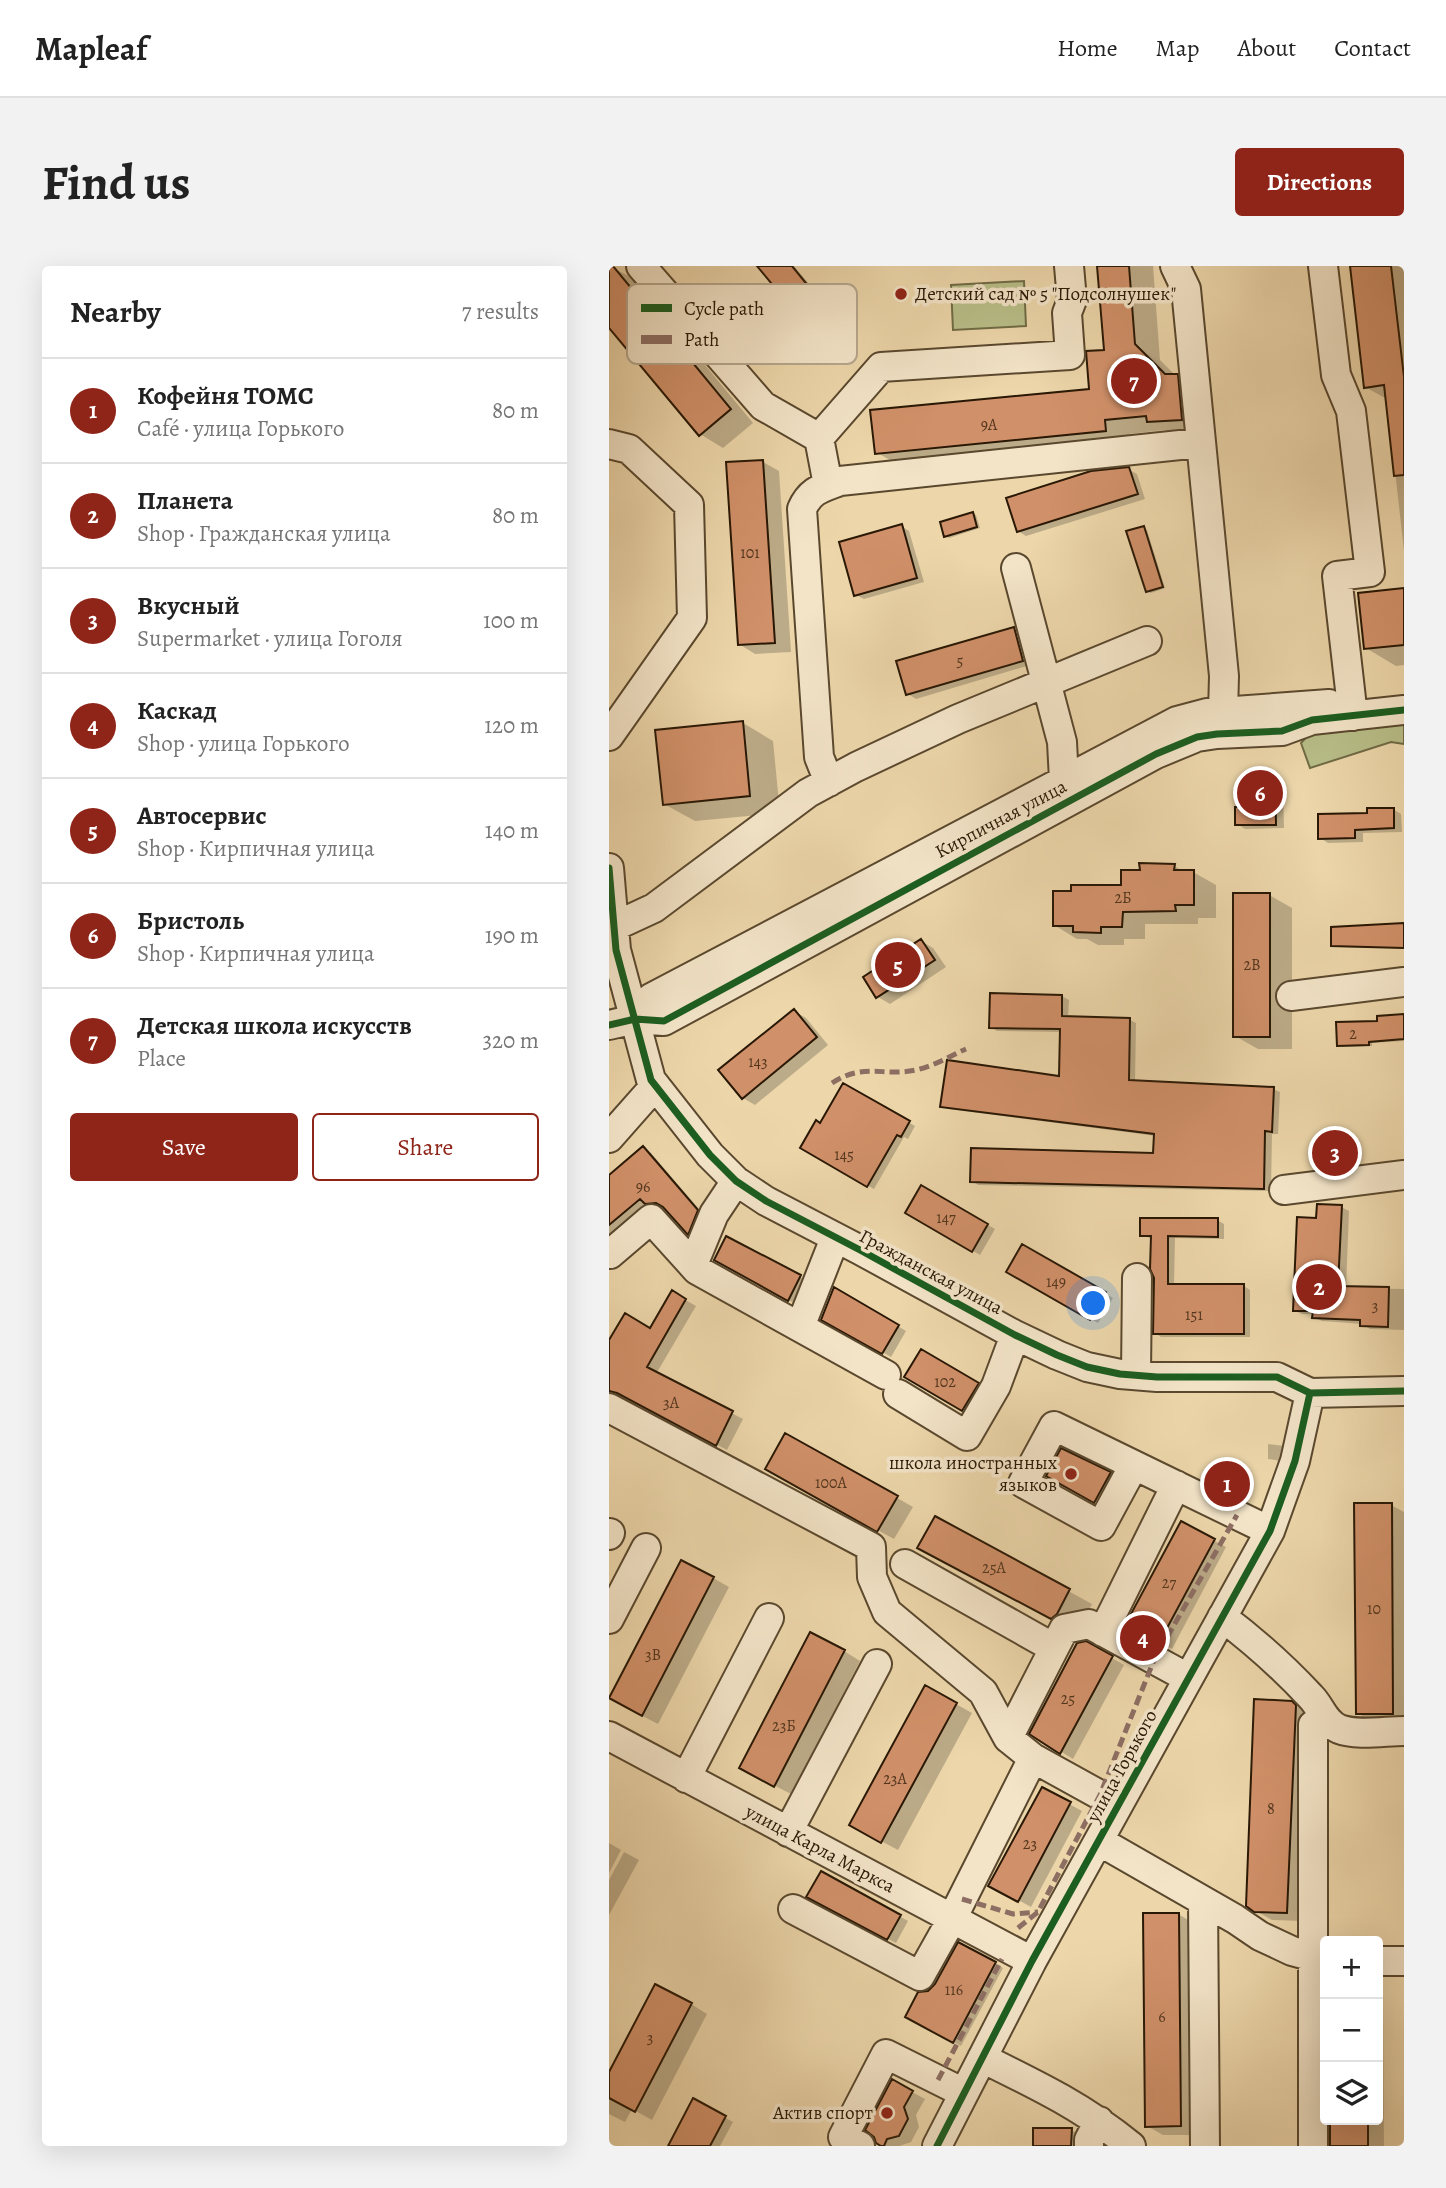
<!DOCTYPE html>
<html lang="en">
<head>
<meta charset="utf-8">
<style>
  :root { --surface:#fff; --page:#f2f2f2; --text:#222; --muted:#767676; --line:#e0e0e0; --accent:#8f2418 }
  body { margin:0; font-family:Alegreya,serif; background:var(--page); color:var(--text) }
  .controls { position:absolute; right:21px; bottom:21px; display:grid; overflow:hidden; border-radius:7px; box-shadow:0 7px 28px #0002 }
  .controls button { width:63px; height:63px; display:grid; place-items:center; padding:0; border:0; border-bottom:2px solid var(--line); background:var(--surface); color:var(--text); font:35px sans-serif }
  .you { position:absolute; left:485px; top:1038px; width:24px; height:24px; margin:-18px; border:5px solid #fff; border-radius:50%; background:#1a73e8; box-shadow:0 0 0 10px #1a73e833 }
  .badge { display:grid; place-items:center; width:46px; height:46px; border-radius:50%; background:var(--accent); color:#fff; font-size:23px; font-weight:700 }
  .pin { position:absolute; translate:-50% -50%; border:4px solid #fff; box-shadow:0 2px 7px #0006 }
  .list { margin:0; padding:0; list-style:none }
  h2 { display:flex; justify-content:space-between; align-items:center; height:91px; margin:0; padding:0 28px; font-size:30px }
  h2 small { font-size:23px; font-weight:400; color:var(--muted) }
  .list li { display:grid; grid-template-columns:46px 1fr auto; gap:21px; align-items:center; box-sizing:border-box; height:105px; padding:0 28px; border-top:2px solid var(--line) }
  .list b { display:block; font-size:26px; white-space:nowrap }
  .list p { margin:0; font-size:23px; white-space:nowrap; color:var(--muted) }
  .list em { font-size:23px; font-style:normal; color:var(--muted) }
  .actions { display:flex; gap:14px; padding:21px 28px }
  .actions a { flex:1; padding:16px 0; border:2px solid var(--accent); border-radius:7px; text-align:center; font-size:24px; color:var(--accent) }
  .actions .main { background:var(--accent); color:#fff }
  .icon { flex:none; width:38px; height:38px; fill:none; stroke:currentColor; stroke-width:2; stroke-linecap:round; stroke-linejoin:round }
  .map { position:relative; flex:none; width:795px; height:1880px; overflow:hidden; border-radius:7px }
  header { display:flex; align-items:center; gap:42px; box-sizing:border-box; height:98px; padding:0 35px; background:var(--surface); border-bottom:2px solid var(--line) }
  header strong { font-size:33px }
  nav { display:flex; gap:38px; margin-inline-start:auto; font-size:24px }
  .intro { display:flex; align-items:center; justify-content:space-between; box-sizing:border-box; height:168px; padding:0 42px }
  h1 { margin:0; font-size:49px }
  .button { padding:18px 32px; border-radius:7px; background:var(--accent); color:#fff; font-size:24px; font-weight:700 }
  main { display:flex; gap:42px; padding:0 42px }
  aside { flex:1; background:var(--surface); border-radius:7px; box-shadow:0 7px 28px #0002 }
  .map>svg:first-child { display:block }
</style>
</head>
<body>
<header>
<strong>Mapleaf</strong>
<nav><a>Home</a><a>Map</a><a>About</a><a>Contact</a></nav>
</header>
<div class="intro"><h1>Find us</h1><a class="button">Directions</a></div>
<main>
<aside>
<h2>Nearby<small>7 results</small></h2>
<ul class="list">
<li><span class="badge">1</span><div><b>Кофейня ТОМС</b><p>Café · улица Горького</p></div><em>80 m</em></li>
<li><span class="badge">2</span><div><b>Планета</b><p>Shop · Гражданская улица</p></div><em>80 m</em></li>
<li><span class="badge">3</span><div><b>Вкусный</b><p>Supermarket · улица Гоголя</p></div><em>100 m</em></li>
<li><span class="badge">4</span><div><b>Каскад</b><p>Shop · улица Горького</p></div><em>120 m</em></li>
<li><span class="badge">5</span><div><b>Автосервис</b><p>Shop · Кирпичная улица</p></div><em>140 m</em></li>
<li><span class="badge">6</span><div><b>Бристоль</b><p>Shop · Кирпичная улица</p></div><em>190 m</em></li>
<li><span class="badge">7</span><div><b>Детская школа искусств</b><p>Place</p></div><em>320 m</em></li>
</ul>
<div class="actions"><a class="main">Save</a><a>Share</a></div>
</aside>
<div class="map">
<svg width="795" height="1880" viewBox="0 0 795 1880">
  <rect width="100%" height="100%" fill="#ecd6aa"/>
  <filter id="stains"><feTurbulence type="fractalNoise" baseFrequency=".00286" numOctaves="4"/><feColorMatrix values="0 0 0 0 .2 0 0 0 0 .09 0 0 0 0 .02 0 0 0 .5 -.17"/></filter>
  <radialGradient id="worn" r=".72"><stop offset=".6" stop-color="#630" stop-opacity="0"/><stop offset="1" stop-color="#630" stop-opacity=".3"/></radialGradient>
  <path fill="#b8be88" stroke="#706b46" stroke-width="2" d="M 415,15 L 417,60 L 344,64 L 342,19 Z
    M 795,457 L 795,478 L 782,476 L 701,502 L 692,477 L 702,466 Z"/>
  <path fill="#0003" d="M 0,0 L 24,12 L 144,157 L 114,182 L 91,168 L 0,59 Z
    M 150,0 L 185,0 L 217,38 L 186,63 L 178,58 L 175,30 Z
    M 490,0 L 544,0 L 551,94 L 567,110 L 594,125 L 598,168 L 566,170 L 556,164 L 520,168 L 522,179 L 293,201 L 267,186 L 482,124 L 497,85 Z
    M 743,0 L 795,0 L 795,285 L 778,133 L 756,121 Z
    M 154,196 L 170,205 L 182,386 L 146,388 L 130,378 Z
    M 519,203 L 528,208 L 536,233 L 417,270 L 409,265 Z
    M 364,247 L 367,249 L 371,262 L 340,272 L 337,270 Z
    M 292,260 L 300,265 L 315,316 L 255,333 L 247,329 Z
    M 534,262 L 538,264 L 556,322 L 542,327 L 538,325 Z
    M 795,323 L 795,399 L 787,400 L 757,382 L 751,328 Z
    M 404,363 L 412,367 L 421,399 L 307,433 L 299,428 Z
    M 134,457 L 164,475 L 171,547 L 86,555 L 55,538 Z
    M 666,514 L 674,519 L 675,562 L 636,563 L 628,558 L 632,542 Z
    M 784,543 L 792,548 L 793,566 L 754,567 L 754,576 L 719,577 L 711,572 L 760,549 Z
    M 565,600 L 576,606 L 584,606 L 607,619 L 607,652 L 589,652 L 589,658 L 536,658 L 536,673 L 515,673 L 515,679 L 489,679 L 478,673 L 468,673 L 445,659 L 514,621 L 532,606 Z
    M 660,629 L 683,642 L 683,783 L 649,783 L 626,770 Z
    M 795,660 L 795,682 L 727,681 L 724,679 L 723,663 Z
    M 312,675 L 324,682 L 337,701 L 281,738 L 269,731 Z
    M 453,730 L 460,734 L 459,752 L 521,754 L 527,757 L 526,816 L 664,823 L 671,826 L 669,868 L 663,868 L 662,925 L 369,919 L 363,915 L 545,889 L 547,870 L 339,843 L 332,840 L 452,812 L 452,766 L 388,765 L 382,761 Z
    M 185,745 L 197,752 L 219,779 L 146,839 L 134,832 Z
    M 795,750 L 795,775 L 763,777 L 763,780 L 733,781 L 730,779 L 770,756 L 769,752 Z
    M 235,820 L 306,860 L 299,873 L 295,871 L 265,923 L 193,882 L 212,859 Z
    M 743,877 L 746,879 L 748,897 L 714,900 L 710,898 Z
    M 34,882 L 42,887 L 96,950 L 87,971 L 80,967 L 56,941 L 45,942 L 38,937 L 0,970 L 0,911 Z
    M 312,921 L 386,963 L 371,989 L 298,946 Z
    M 732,941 L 740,945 L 737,1022 L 795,1023 L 795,1064 L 761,1063 L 753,1058 L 713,1055 L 705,1051 L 705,1048 L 693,1048 L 685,1044 L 709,954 Z
    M 608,954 L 615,958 L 615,973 L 566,972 L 565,1020 L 635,1020 L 641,1024 L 641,1071 L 552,1071 L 546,1067 L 546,1012 L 543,973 L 533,969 Z
    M 118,973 L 199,1015 L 187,1038 L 107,994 Z
    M 414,981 L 504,1032 L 489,1057 L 399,1005 Z
    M 226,1023 L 297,1065 L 282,1091 L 214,1053 Z
    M 64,1027 L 87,1040 L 47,1108 L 134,1153 L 118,1184 L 20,1132 L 8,1132 L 0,1127 L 0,1077 L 42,1064 Z
    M 312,1085 L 376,1123 L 362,1148 L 298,1110 Z
    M 177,1169 L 304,1241 L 285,1273 L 158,1203 Z
    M 659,1178 L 676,1180 L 672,1195 L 659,1193 Z
    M 453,1184 L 509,1212 L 494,1240 L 439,1210 Z
    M 615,1198 L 641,1212 L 631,1230 L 604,1217 Z
    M 782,1239 L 795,1246 L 795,1460 L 771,1460 L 748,1447 Z
    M 326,1252 L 483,1338 L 471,1361 L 466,1365 L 334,1294 Z
    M 572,1257 L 617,1281 L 563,1383 L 519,1358 Z
    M 104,1312 L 120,1321 L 49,1458 L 18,1442 Z
    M 477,1377 L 515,1399 L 464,1493 L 422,1467 Z
    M 235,1385 L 251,1395 L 182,1528 L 149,1511 Z
    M 682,1437 L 699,1446 L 694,1655 L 663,1654 L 645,1644 Z
    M 347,1438 L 363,1447 L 289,1584 L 242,1559 Z
    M 433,1523 L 473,1545 L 422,1641 L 382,1619 Z
    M 0,1577 L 12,1584 L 0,1607 Z
    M 15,1586 L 30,1594 L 0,1649 L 0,1614 Z
    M 213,1607 L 299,1655 L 287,1677 L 200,1631 Z
    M 569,1648 L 586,1658 L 588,1869 L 554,1869 L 538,1860 Z
    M 350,1678 L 394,1702 L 352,1780 L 298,1751 L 326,1720 Z
    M 769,1716 L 774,1720 L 775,1880 L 722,1880 L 722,1854 L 769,1854 Z
    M 82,1738 L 98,1748 L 43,1854 L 23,1843 L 16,1856 L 0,1848 L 0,1810 Z
    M 284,1816 L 316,1833 L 307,1849 L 310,1861 L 302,1876 L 290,1880 L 275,1880 L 268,1876 Z
    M 85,1835 L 124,1856 L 111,1880 L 61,1880 Z
    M 462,1864 L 478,1873 L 478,1880 L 425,1880 Z"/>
  <path fill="#d09069" stroke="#291805" stroke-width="2" d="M 0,0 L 4,0 L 122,143 L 90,170 L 0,62 Z
    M 148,0 L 183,0 L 210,33 L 177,60 L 160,39 L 172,29 Z
    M 488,0 L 520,0 L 526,78 L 556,108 L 569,108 L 573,154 L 538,156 L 537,150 L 496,154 L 497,165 L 266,188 L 261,144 L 480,123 L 477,85 L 495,84 Z
    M 741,0 L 782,0 L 795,111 L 795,209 L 785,210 L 775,119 L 755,122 Z
    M 154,194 L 166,377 L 129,379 L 117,196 Z
    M 520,201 L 529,228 L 408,266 L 397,232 L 482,205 Z
    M 364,246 L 368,261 L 335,271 L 331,256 Z
    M 293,258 L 308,312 L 245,330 L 230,276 Z
    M 535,260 L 554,321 L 537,326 L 517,265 Z
    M 795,322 L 795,379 L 755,383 L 749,327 Z
    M 405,361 L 414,395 L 297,429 L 287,395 Z
    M 134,455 L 141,530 L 54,539 L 46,464 Z
    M 666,512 L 667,559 L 626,559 L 626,541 L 630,541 L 630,513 Z
    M 758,542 L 785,542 L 785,562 L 746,564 L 746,572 L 709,573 L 709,548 L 758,547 Z
    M 530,597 L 566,598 L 565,604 L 585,604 L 585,639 L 566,639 L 567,645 L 514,646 L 513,661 L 492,661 L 492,667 L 464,666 L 464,660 L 444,660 L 444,625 L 462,625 L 462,619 L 512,619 L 512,604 L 531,604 Z
    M 624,627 L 661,627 L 661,771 L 624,771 Z
    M 795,657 L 795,682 L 722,680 L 722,661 Z
    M 312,673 L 326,694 L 267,732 L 254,711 Z
    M 381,727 L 453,729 L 453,750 L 521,752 L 520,814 L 665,821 L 663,866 L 656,865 L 655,923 L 361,916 L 362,882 L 544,887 L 545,868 L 331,841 L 338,794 L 450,810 L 451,763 L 380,762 Z
    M 185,743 L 208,771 L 133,833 L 109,804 Z
    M 795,748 L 795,773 L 760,776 L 760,779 L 728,780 L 727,756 L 768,755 L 768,750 Z
    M 234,817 L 301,855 L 292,871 L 288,869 L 258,921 L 191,882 L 207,854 L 211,857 Z
    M 743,875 L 746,896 L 709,900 L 707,878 Z
    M 34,880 L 89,944 L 79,969 L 54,941 L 47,937 L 36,938 L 31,933 L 0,959 L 0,909 Z
    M 312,919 L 379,958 L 363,986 L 296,947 Z
    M 708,938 L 733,939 L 729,1020 L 780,1021 L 779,1061 L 751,1060 L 751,1054 L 703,1052 L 704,1045 L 684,1045 L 688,951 L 707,952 Z
    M 531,952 L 609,952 L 609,971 L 559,970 L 559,1018 L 635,1018 L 635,1068 L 544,1068 L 545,1012 L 541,1003 L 542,970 L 531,970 Z
    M 117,970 L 192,1009 L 179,1035 L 105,994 Z
    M 413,978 L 497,1026 L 481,1054 L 397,1006 Z
    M 225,1021 L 290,1059 L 273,1088 L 212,1054 Z
    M 63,1024 L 77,1033 L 38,1101 L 124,1145 L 107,1180 L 8,1127 L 0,1125 L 0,1074 L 16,1047 L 41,1062 Z
    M 312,1083 L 370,1117 L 353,1145 L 295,1111 Z
    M 176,1167 L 289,1230 L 268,1266 L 156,1203 Z
    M 452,1182 L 502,1206 L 485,1237 L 437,1210 Z
    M 614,1195 L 639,1209 L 627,1230 L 602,1218 Z
    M 745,1237 L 783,1237 L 784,1448 L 747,1448 Z
    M 326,1250 L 461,1323 L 448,1348 L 442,1353 L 308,1282 Z
    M 572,1255 L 606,1273 L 550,1377 L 516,1359 Z
    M 72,1294 L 105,1311 L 33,1450 L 0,1432 Z
    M 201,1366 L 236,1384 L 165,1521 L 130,1502 Z
    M 477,1375 L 504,1390 L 451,1488 L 420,1468 L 468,1377 Z
    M 316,1419 L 348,1437 L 272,1577 L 240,1559 Z
    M 645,1433 L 683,1435 L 687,1439 L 678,1647 L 645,1646 L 637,1640 Z
    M 433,1521 L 462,1536 L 409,1636 L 379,1620 Z
    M 212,1605 L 292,1649 L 278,1674 L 197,1631 Z
    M 534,1647 L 570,1647 L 572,1860 L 536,1861 Z
    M 349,1676 L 387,1696 L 344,1777 L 296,1751 L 309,1726 L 319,1725 L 326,1718 Z
    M 46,1718 L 83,1737 L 26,1846 L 0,1832 L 0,1806 Z
    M 283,1813 L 304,1825 L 295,1841 L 299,1853 L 290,1870 L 278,1873 L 275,1880 L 272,1880 L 267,1877 L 265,1871 L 256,1864 Z
    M 84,1832 L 117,1850 L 101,1880 L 59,1880 Z
    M 721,1854 L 759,1854 L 759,1880 L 721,1880 Z
    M 424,1862 L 463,1862 L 462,1880 L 424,1880 Z"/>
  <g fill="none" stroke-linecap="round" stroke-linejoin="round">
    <defs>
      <path id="minor" d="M 32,0 L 154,140 L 210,172 L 272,101 L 461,89 L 458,47 L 463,34 L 460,0
        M 566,0 L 577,23 L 615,410 L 614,447
        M 714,0 L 727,109 L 742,145 L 761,306 L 728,310 L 744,450
        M 210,172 L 219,219
        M 0,178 L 20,183 L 80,239 L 83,352 L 0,470
        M 407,302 L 453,476 L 455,514
        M 220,516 L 210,491 L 193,243 C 201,224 213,222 231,215 L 590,177
        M 0,602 L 7,684 L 42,814 L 101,889 L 127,915 L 157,935 L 251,984 L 406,1069 L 448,1089 L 478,1101 L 511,1108 L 548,1111 L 668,1111 L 701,1127 L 795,1125
        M 4,661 L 45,642 L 199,527 L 247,501 L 349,453 L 538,375
        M 682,730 L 795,716
        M 26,753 L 42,732 L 568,455 L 598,447 L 720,438
        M 0,759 L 26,753 L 55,755 L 547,488 L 588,471 L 608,468 L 673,465 L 703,454 L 795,444
        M 0,872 L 45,821
        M 675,924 L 795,909
        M 1,988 L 42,953 L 88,1004 L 277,1109
        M 84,999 L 105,948 L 127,915
        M 191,1061 L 226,972
        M 527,1109 L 528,1012
        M 289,1128 L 358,1170 L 387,1120 L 406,1069
        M 0,1142 L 262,1281 L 263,1311 L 278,1346 L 374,1426 L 399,1472
        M 525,1199 L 445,1160 L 414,1217 L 492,1260 L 525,1199 L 661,1265
        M 0,1269 L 1,1267
        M 296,1298 L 445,1382
        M 613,1351 C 645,1375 675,1402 702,1431 C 712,1441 715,1456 730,1463 C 748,1470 776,1465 795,1465
        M 0,1353 L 37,1282
        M 494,1366 L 567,1219
        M 0,1470 L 423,1695
        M 424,1492 L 509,1539
        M 77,1512 L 160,1352
        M 179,1566 L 268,1398
        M 490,1575 L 626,1653 L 651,1670 L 683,1685 L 716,1694
        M 594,1635 L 596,1880
        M 184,1643 L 311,1710 L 343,1653 L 424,1492 L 399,1472 L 455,1363 L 480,1358 L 579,1412
        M 769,1695 L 795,1695
        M 373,1792 C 428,1819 474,1841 522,1880
        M 251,1880 L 234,1871 L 277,1788 L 355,1827
        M 328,1880 L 423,1695 L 661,1265 L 686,1195 L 701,1127
        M 480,1880 L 480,1874 L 490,1855
        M 704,1880 L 704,1459 L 715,1451"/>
    </defs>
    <use href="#minor" stroke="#5a482e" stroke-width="32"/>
    <use href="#minor" stroke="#f3e4c8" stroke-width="28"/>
    <path stroke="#8d6e63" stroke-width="5" stroke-dasharray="10 5" stroke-linecap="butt" d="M 223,817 C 256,796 274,811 307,804 C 325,800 341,790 357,783
      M 353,1633 L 404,1648 L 429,1646
      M 409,1662 L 429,1646 L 491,1529 L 545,1394 L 628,1249
      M 329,1814 L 393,1693"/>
    <defs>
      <path id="cycleway" d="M 0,602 L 7,684 L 42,814 L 101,889 L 127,915 L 157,935 L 251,984 L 406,1069 L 448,1089 L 478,1101 L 511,1108 L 548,1111 L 668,1111 L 701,1127 L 795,1125
        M 0,759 L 26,753 L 55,755 L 547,488 L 588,471 L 608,468 L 673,465 L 703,454 L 795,444
        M 328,1880 L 423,1695 L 661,1265 L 686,1195 L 701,1127"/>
    </defs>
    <use href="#cycleway" stroke="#f3e4c8" stroke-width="11"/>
    <use href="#cycleway" stroke="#1b5e20" stroke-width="7"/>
  </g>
  <g fill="#8f2418" stroke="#f3e4c8" stroke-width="2.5">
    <circle cx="292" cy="28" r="7"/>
    <circle cx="462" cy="1208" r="7"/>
    <circle cx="278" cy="1847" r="7"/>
  </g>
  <g text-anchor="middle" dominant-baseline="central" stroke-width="7" stroke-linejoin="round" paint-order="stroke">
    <g font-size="16" fill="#53361e">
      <text x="380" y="159">9А</text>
      <text x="141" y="287">101</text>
      <text x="351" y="395">5</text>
      <text x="514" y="632">2Б</text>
      <text x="643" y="699">2В</text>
      <text x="744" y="768">2</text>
      <text x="149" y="796">143</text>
      <text x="235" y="889">145</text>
      <text x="34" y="921">96</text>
      <text x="337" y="952">147</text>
      <text x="447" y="1016">149</text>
      <text x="766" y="1040">3</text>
      <text x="585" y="1049">151</text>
      <text x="336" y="1116">102</text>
      <text x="62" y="1137">3А</text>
      <text x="222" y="1217">100А</text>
      <text x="385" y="1302">25А</text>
      <text x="560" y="1317">27</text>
      <text x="765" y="1343">10</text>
      <text x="44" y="1389">3В</text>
      <text x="459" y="1433">25</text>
      <text x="175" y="1460">23Б</text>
      <text x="286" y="1513">23А</text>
      <text x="662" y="1543">8</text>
      <text x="421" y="1578">23</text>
      <text x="345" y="1724">116</text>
      <text x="553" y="1751">6</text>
      <text x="41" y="1772">3</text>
    </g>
    <g font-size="19" fill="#291805" stroke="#f3e4c8" text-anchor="end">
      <text x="306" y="28" text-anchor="start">Детский сад № 5 "Подсолнушек"</text>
      <text x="448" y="1197">школа иностранных<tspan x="448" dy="22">языков</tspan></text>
      <text x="264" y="1847">Актив спорт</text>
    </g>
    <g font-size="19" fill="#291805" stroke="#f3e4c8">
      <text transform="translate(392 553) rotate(-28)">Кирпичная улица</text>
      <text transform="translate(322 1006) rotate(28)">Гражданская улица</text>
      <text transform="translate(513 1500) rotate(-61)">улица Горького</text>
      <text transform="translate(211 1583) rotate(28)">улица Карла Маркса</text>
    </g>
  </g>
  <rect x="18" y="18" width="230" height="80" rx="10" fill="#f3e4c8" stroke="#b6a78e" stroke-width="2"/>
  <rect x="32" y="38" width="31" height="8" fill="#1b5e20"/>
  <rect x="32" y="69" width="31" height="9" fill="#8d6e63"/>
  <g font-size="19" fill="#291805">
    <text x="75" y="49">Cycle path</text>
    <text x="75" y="80">Path</text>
  </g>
  <rect width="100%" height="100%" filter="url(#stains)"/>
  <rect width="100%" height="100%" fill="url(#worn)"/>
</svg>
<div class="controls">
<button>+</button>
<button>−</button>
<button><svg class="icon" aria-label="layers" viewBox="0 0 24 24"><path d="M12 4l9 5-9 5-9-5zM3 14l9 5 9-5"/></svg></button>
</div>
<div class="you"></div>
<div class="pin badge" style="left:618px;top:1218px">1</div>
<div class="pin badge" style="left:710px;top:1021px">2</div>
<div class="pin badge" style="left:726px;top:887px">3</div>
<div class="pin badge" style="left:534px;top:1372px">4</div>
<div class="pin badge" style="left:289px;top:699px">5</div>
<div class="pin badge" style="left:651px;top:527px">6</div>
<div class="pin badge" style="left:525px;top:115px">7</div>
</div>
</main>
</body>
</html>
